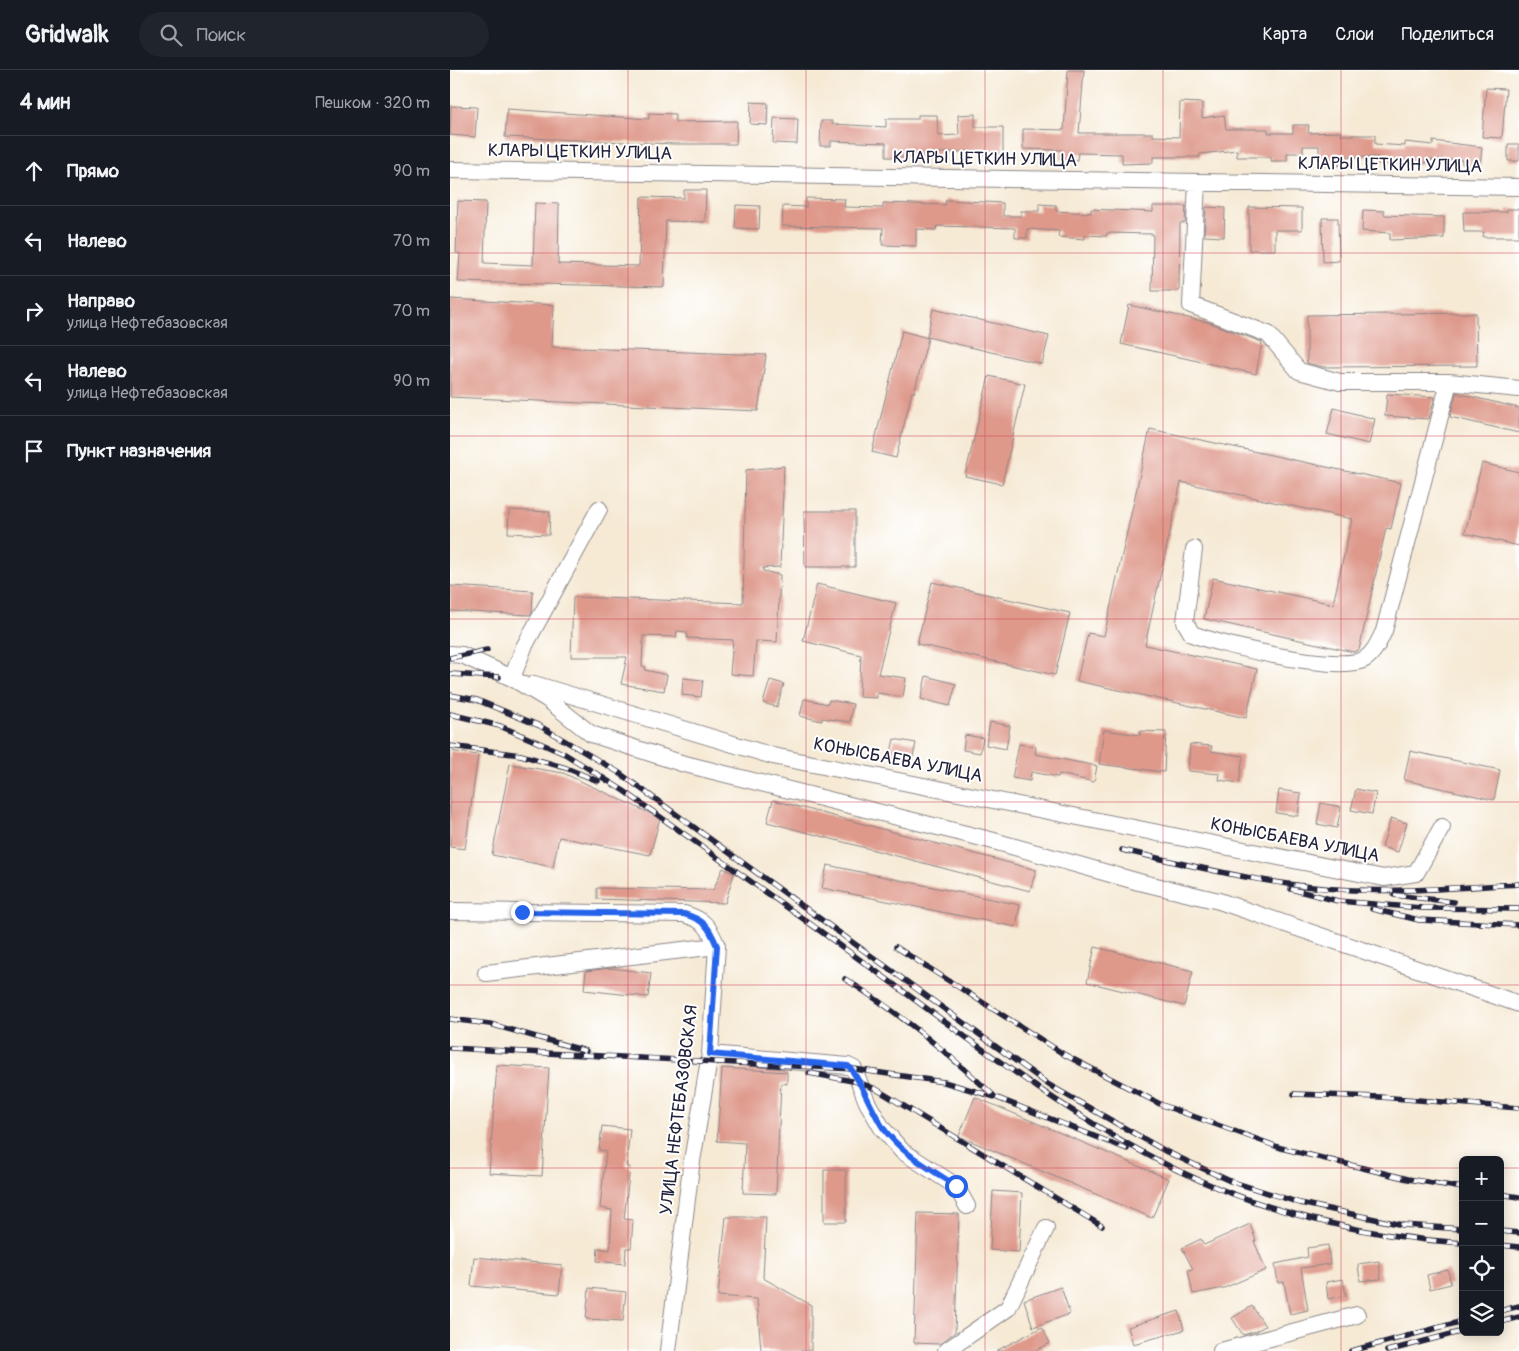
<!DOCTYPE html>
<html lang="ru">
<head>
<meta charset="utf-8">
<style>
  :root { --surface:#171b24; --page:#20242c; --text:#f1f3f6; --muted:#9ea1a6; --line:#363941 }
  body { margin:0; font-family:Pangolin,sans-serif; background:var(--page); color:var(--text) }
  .controls { position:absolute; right:15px; bottom:15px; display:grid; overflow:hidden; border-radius:8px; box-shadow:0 2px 12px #0003 }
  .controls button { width:45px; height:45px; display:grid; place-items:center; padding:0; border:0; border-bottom:1px solid var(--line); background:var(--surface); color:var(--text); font:25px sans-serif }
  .stop { position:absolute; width:15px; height:15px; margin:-11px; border:4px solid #2563eb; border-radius:50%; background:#fff }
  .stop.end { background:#2563eb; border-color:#fff; box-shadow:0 1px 5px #0008 }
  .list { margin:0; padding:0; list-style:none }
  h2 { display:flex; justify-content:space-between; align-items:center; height:65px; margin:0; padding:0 20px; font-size:21px }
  h2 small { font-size:16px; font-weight:400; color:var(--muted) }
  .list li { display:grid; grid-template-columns:32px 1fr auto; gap:15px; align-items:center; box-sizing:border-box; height:70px; padding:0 20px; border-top:1px solid var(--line) }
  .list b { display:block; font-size:19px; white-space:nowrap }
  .list p { margin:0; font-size:16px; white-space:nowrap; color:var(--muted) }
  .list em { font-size:16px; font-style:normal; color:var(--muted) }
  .icon { flex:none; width:28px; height:28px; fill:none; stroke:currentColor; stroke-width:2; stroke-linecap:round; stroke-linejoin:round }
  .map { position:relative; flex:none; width:1069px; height:1281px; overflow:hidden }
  header { display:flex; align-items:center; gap:30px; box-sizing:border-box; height:70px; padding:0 25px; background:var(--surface); border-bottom:1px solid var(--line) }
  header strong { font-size:24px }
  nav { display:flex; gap:28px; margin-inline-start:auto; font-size:18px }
  .search { width:350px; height:45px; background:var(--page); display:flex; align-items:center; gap:12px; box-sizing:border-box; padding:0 18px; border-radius:28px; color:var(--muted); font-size:19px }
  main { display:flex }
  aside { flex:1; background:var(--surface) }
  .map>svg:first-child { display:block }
</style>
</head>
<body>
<header>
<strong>Gridwalk</strong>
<div class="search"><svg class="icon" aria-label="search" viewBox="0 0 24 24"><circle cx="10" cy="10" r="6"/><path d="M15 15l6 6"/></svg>Поиск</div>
<nav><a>Карта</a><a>Слои</a><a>Поделиться</a></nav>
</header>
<main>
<aside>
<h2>4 мин<small>Пешком · 320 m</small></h2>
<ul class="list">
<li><svg class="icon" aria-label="ahead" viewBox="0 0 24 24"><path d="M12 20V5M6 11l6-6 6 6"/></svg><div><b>Прямо</b></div><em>90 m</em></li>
<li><svg class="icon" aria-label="left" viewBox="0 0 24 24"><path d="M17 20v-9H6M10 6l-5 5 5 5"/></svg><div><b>Налево</b></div><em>70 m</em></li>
<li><svg class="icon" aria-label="right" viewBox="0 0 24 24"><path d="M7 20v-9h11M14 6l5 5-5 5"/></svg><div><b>Направо</b><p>улица Нефтебазовская</p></div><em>70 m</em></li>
<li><svg class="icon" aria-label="left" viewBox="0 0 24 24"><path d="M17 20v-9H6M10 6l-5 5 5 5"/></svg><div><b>Налево</b><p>улица Нефтебазовская</p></div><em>90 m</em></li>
<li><svg class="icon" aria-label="arrive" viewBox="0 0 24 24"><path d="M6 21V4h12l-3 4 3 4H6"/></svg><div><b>Пункт назначения</b></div></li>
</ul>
</aside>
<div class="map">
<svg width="1069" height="1281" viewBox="0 0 1069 1281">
  <rect width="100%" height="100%" fill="#fff"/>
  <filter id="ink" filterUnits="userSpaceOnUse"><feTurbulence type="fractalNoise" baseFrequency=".02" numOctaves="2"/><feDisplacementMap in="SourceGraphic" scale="10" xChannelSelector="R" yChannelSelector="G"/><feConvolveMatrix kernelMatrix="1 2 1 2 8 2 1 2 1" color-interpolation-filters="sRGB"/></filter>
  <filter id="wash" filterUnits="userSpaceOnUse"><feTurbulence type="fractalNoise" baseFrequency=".0096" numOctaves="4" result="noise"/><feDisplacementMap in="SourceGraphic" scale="20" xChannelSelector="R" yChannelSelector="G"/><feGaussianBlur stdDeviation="1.12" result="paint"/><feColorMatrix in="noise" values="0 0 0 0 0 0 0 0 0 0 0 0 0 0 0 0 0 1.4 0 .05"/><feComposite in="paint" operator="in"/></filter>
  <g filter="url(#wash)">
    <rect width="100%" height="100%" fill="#f6ead5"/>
    <g id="blocks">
      <path fill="#de998b" d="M 618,0 L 634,0 L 629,63 L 703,63 L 703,66 L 729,67 L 730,32 L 752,33 L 752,48 L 774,45 L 776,59 L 818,59 L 818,63 L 843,63 L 843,55 L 859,55 L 858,63 L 891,62 L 891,65 L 925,65 L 925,74 L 955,76 L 955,72 L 983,75 L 983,71 L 1032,77 L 1030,96 L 1012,94 L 1012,90 L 976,90 L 975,94 L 928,91 L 928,87 L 891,87 L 891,95 L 869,96 L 869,76 L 853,76 L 853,83 L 837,83 L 837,91 L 821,91 L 821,87 L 787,87 L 787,80 L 750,84 L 750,87 L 703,87 L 703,93 L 672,94 L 672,84 L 628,83 L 627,90 L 611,89 L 612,80 L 573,79 L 573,59 L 614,60 Z
        M 1036,18 L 1056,19 L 1052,68 L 1032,67 Z
        M 301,32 L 318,33 L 317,55 L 300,54 Z
        M 1,36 L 27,37 L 25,67 L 0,65 Z
        M 57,39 L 199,49 L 199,43 L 225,44 L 225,52 L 287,51 L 286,74 L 224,74 L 55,67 Z
        M 525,44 L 525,57 L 553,57 L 553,84 L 529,84 L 529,81 L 488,83 L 488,88 L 436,87 L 436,73 L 381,71 L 381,76 L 370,76 L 371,51 L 382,51 L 382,54 L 436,57 L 436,49 L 468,49 L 468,45 L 487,45 L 488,66 L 509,65 L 508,45 Z
        M 324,48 L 348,49 L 347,74 L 323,73 Z
        M 1058,74 L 1069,74 L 1069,91 L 1058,91 Z
        M 234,120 L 256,120 L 255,152 L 216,151 L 214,217 L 8,212 L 10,183 L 6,183 L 8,131 L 36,132 L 34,193 L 83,195 L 85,133 L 109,134 L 108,194 L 189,196 L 191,127 L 234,128 Z
        M 356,128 L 395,129 L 394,137 L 433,138 L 433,133 L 495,135 L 496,130 L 553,133 L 553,146 L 571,146 L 571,141 L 589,141 L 589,134 L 606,135 L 606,141 L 641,143 L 641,139 L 703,142 L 703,136 L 736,136 L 735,153 L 730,153 L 729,221 L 702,221 L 703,164 L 657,163 L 656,166 L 635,165 L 635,169 L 608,167 L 609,161 L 577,159 L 577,168 L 565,168 L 565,158 L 487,156 L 486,160 L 466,159 L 466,176 L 432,175 L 433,158 L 332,156 L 333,136 L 356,137 Z
        M 286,135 L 310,136 L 309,159 L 285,158 Z
        M 756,137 L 775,138 L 774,167 L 754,166 Z
        M 799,137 L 852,138 L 852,160 L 825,160 L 825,180 L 799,180 Z
        M 1057,139 L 1069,139 L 1069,167 L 1033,167 L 1034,162 L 1014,162 L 1013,142 L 1057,142 Z
        M 913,140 L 934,141 L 934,145 L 994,147 L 994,168 L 940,170 L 940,163 L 912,161 Z
        M 872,148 L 888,148 L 889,191 L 873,192 Z
        M 0,229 L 104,235 L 102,277 L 316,285 L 308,341 L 0,327 Z
        M 679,235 L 757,252 L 812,272 L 806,304 L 671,274 Z
        M 483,239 L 599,266 L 592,294 L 477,267 Z
        M 1026,243 L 1027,296 L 873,297 L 857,293 L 857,245 Z
        M 452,261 L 478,268 L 464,323 L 462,322 L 446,388 L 422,382 Z
        M 539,306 L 575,314 L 552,414 L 515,406 Z
        M 1006,323 L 1069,338 L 1069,363 L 1000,347 Z
        M 937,324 L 985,327 L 979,349 L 935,346 Z
        M 884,338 L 925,349 L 919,374 L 877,364 Z
        M 700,359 L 951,413 L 941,459 L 936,458 L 909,580 L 904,582 L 754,549 L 763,508 L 883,534 L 902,449 L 731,412 L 695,575 L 807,599 L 796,648 L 627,611 L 638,563 L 654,566 Z
        M 1032,393 L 1069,402 L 1069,476 L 1015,463 Z
        M 334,396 L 330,497 L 313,498 L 313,501 L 330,505 L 327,572 L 306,571 L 303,606 L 280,604 L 283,570 L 237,568 L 237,562 L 227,561 L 226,567 L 193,566 L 192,596 L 196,597 L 195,600 L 217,605 L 214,621 L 171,614 L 177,587 L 121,587 L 123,527 L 293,533 L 296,400 Z
        M 59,440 L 100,442 L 99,465 L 58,463 Z
        M 354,441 L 405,441 L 405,497 L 355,497 Z
        M 482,512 L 620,543 L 605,605 L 467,574 Z
        M 367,514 L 446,533 L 428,604 L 456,608 L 453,627 L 427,623 L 427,628 L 409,627 L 411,585 L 353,571 Z
        M 0,516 L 83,521 L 82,542 L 80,545 L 0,541 Z
        M 476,606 L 506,614 L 500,636 L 471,629 Z
        M 233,608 L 253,610 L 251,627 L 232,625 Z
        M 320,610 L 334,614 L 327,637 L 313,633 Z
        M 354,629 L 378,634 L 379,630 L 403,634 L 400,652 L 372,648 L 372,651 L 350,646 Z
        M 540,652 L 560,656 L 556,679 L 536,675 Z
        M 654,660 L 690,665 L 690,661 L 716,662 L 714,702 L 649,694 Z
        M 515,665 L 533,668 L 530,683 L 513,680 Z
        M 444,669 L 466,673 L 462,691 L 440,687 Z
        M 569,674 L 586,677 L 585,684 L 647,696 L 644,712 L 609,704 L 608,707 L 581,702 L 580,711 L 562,708 Z
        M 740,674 L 762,676 L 761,681 L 793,686 L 789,713 L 769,710 L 770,704 L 738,701 Z
        M 0,681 L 28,685 L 15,779 L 0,777 Z
        M 960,681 L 1050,700 L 1044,730 L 954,710 Z
        M 60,694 L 113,703 L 210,748 L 200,785 L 109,767 L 103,797 L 42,785 Z
        M 906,719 L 926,723 L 922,744 L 901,740 Z
        M 829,720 L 851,723 L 848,746 L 826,743 Z
        M 323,730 L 586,800 L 580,821 L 317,752 Z
        M 871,733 L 891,737 L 887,758 L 867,754 Z
        M 941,748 L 957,753 L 948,782 L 932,777 Z
        M 377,795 L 570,835 L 566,857 L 372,818 Z
        M 273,798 L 284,804 L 275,833 L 147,829 L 147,818 L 263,820 Z
        M 645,877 L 743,901 L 734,936 L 637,912 Z
        M 161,898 L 201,903 L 198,927 L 134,920 L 136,901 Z
        M 47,995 L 99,998 L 92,1106 L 39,1103 Z
        M 272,998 L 337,1002 L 337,1014 L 331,1013 L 326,1124 L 293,1123 L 295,1073 L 267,1071 Z
        M 525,1027 L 719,1109 L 702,1148 L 509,1066 Z
        M 152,1056 L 180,1059 L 176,1096 L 180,1097 L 174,1149 L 183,1150 L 181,1178 L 176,1178 L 175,1194 L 147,1191 L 148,1178 L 160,1180 L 162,1140 L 150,1138 L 156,1081 L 149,1080 Z
        M 374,1100 L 396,1100 L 396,1152 L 374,1152 Z
        M 543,1121 L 572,1123 L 569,1182 L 540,1180 Z
        M 468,1143 L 509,1144 L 505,1262 L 489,1274 L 464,1273 Z
        M 276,1147 L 316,1147 L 313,1208 L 361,1235 L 361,1281 L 311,1281 L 307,1229 L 268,1226 Z
        M 800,1154 L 806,1171 L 804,1171 L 816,1200 L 774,1218 L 743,1224 L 738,1200 L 743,1199 L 732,1178 L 751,1169 L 754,1175 Z
        M 878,1175 L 880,1194 L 851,1198 L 858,1240 L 840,1244 L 834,1212 L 828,1213 L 825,1194 L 858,1187 L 857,1178 Z
        M 24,1187 L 112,1195 L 109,1224 L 21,1216 Z
        M 929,1191 L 931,1209 L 910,1211 L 908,1194 Z
        M 998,1200 L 1001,1214 L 980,1219 L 977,1205 Z
        M 893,1209 L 896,1226 L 878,1229 L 876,1212 Z
        M 611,1217 L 620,1244 L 583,1257 L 574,1230 Z
        M 139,1218 L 176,1222 L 173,1251 L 136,1249 Z
        M 802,1236 L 815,1256 L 806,1261 L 793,1265 L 782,1248 Z
        M 729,1241 L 734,1260 L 683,1274 L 678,1257 Z
        M 592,1257 L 600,1273 L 585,1281 L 546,1281 Z"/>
    </g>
  </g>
  <g filter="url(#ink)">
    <use href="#blocks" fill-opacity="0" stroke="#8c8688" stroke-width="1"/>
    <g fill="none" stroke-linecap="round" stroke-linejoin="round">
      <defs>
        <path id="minor" d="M 0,100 L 1069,117
          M 747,113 L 741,235 L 818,264 L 849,301 L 890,312 L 999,312 L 1069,319
          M 744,479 L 735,552 L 742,564 C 771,575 890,604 915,589 C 925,582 929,571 934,561 L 999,312
          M 0,584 L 12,585 L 62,608 L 97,629 L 141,664 L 231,693 L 540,770 L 689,812 L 769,831 L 1069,934
          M 62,608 L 74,577 L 149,439
          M 84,614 L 323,686 L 934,808 L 966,803 L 992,757
          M 0,841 L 234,844 C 255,850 259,857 267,876 L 260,984 L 241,1097 L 218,1281
          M 36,903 L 267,876
          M 260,984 L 398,996 L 404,999 L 417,1032 L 432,1058 L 452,1081 L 506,1116 L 517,1136
          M 496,1281 L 558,1238 L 596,1158
          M 771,1281 L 907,1245"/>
      </defs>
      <use href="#minor" stroke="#8c8688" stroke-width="18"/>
      <use href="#minor" stroke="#fff" stroke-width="16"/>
      <defs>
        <path id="rail" d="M 0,588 L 37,580
          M 0,604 L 49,607
          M 0,625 L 27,630 L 90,656 L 168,702 L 599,1015 L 717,1082 L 780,1111 L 850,1133 L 953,1155 L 1013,1159
          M 0,644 L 50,656 L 115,684 L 174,721 C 258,781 343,841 427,902 C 524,973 619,1047 727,1100 C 814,1142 916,1167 1013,1173
          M 0,676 L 71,685 L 116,698 L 148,711
          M 672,780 C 748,797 824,817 903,820 C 958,822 1014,817 1069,814
          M 841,819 L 888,831 L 972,838 L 1069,839
          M 944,825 L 1004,832
          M 922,839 L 969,850 L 1069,855
          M 446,877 L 615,985 L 712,1035 L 831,1078 L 958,1109 L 1013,1118
          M 395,909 C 450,943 496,981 543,1025
          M 0,949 L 40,954 L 136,981
          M 0,978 L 404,999 L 494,1012 L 545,1027 L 677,1079
          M 359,1003 L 408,1012 L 426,1019 L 652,1156
          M 844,1024 L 930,1027 L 1069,1038
          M 1050,1124 L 1069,1127
          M 1050,1161 L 1069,1163
          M 1050,1175 L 1069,1177
          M 1050,1241 L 1069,1236
          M 1050,1252 L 1069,1247
          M 901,1281 L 1013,1251
          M 937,1281 L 1013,1261"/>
      </defs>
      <use href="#rail" stroke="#22223b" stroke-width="5.5"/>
      <use href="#rail" stroke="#fff" stroke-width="4" stroke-dasharray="11" stroke-linecap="butt"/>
    </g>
  </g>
  <g fill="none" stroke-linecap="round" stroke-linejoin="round" filter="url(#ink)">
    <path stroke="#2563eb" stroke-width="6" d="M 72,842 L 234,844 C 255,850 259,857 267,876 L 260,984 L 398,996 C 407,1002 424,1046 434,1059 C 454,1086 479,1097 506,1116"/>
  </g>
  <path fill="none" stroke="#d1495b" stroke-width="1" stroke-opacity="0.55" d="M 178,0 L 178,1281M 356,0 L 356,1281M 535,0 L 535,1281M 713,0 L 713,1281M 891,0 L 891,1281M 0,183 L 1069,183M 0,366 L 1069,366M 0,549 L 1069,549M 0,732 L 1069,732M 0,915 L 1069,915M 0,1098 L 1013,1098M 1050,1098 L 1069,1098"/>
  <g text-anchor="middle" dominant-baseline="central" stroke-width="4" stroke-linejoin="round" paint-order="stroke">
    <g font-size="18" fill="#22223b" stroke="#fff">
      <text transform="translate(130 82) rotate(1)">КЛАРЫ ЦЕТКИН УЛИЦА</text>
      <text transform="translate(535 89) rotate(1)">КЛАРЫ ЦЕТКИН УЛИЦА</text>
      <text transform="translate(940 95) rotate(1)">КЛАРЫ ЦЕТКИН УЛИЦА</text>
      <text transform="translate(448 690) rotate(11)">КОНЫСБАЕВА УЛИЦА</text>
      <text transform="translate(845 770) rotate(11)">КОНЫСБАЕВА УЛИЦА</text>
      <text transform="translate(229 1040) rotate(-83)">УЛИЦА НЕФТЕБАЗОВСКАЯ</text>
    </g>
  </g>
</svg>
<div class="controls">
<button>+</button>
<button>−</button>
<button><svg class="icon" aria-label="locate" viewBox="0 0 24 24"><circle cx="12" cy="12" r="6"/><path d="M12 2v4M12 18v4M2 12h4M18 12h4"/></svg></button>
<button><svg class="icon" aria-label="layers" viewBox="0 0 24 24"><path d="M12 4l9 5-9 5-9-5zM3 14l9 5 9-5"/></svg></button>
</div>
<div class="stop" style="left:506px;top:1116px"></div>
<div class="stop end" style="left:72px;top:842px"></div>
</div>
</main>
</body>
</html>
